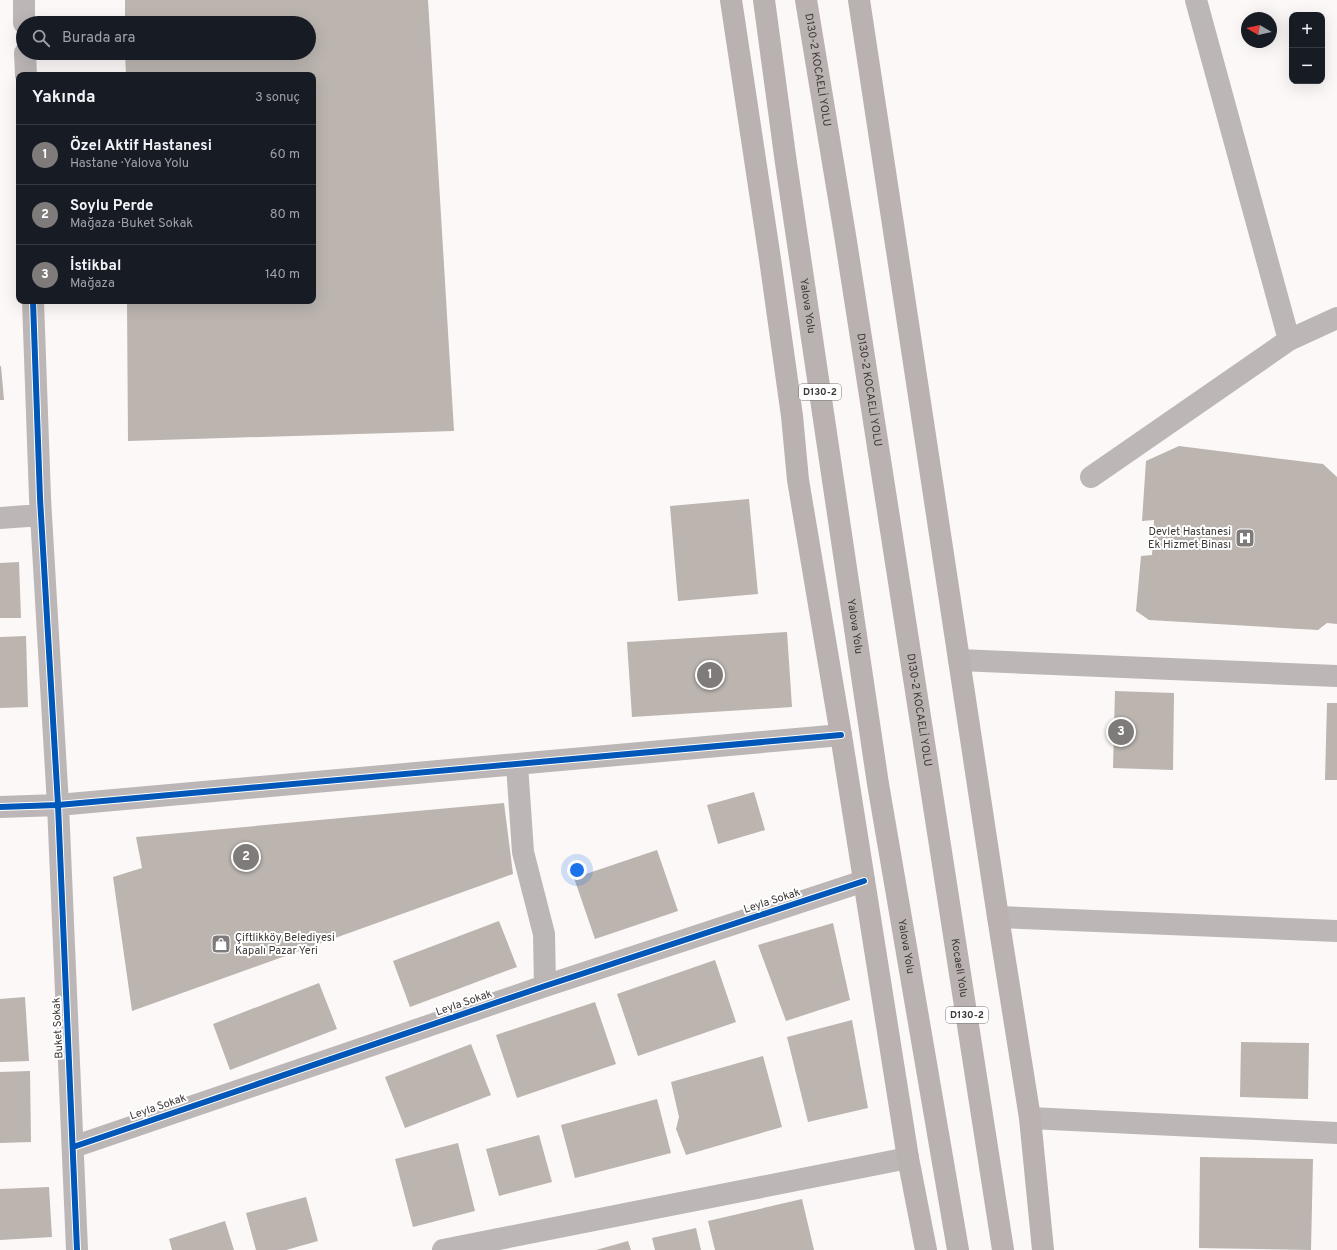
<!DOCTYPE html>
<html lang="tr">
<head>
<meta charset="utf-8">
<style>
  :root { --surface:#171b24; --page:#242831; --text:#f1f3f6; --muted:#9ea1a6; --line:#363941; --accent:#7f7b7a }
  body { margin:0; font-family:Overpass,sans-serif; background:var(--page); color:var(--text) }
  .controls { position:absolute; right:12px; top:12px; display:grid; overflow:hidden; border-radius:8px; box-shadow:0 4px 16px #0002 }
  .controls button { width:36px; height:36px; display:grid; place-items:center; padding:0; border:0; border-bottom:1px solid var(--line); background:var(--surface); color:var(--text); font:20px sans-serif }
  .compass { position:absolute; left:1241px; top:12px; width:36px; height:36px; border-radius:50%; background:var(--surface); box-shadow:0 4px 16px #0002; rotate:279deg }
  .you { position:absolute; left:577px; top:870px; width:14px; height:14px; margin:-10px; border:3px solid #fff; border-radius:50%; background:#1a73e8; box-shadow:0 0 0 6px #1a73e833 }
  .badge { display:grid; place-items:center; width:26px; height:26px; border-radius:50%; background:var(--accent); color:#fff; font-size:13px; font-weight:700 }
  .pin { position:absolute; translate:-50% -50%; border:2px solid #fff; box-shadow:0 1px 4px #0006 }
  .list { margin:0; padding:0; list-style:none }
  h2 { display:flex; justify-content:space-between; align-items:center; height:52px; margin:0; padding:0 16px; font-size:17px }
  h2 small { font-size:13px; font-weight:400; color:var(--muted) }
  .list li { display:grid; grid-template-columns:26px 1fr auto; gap:12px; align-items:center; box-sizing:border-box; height:60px; padding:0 16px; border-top:1px solid var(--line) }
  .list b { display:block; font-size:15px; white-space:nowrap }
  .list p { margin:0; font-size:13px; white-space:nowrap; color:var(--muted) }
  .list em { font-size:13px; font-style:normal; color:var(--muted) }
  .icon { flex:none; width:22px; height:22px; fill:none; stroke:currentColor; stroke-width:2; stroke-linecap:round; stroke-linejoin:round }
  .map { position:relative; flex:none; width:1337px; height:1250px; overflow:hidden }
  .search { position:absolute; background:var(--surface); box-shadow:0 4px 16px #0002; left:16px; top:16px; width:300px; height:44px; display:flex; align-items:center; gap:10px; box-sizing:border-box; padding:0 14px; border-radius:22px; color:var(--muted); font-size:15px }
  .panel { position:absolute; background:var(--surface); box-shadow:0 4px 16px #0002; left:16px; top:72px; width:300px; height:232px; border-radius:8px }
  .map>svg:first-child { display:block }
</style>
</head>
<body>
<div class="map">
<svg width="1337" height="1250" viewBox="0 0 1337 1250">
  <rect width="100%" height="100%" fill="#fcf8f7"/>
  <path fill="#bbb4af" d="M 125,0 L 428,0 L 454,431 L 128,441 L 127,301 L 313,301 L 313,75 L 126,75 L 125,53 L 309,53 L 309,23 L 125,23 Z
    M 0,366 L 1,366 L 4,400 L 0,400 Z
    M 1179,446 L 1323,464 L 1337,477 L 1337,624 L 1327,623 L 1318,630 L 1149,620 L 1136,611 L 1141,556 L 1152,555 L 1154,520 L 1142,521 L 1146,461 Z
    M 749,499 L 758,594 L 678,601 L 670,506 Z
    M 19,562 L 21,618 L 0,618 L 0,563 Z
    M 787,632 L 792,707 L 632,717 L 627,642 Z
    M 26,636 L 28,707 L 0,708 L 0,637 Z
    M 1115,691 L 1174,693 L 1173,770 L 1113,768 Z
    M 1327,703 L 1337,703 L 1337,780 L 1325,780 Z
    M 754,792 L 765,830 L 718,844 L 707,805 Z
    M 504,803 L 513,874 L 132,1011 L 113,877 L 142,868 L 136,837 Z
    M 657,850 L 678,911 L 595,939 L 574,878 Z
    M 499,921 L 517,967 L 410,1007 L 393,961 Z
    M 833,923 L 850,1000 L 786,1021 L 758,945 Z
    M 715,960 L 736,1022 L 638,1056 L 617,994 Z
    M 319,983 L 337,1029 L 230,1070 L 213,1024 Z
    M 25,997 L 29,1061 L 0,1062 L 0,999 Z
    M 595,1002 L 616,1064 L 517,1098 L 496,1035 Z
    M 852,1020 L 868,1108 L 808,1122 L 787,1037 Z
    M 1241,1042 L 1309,1043 L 1308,1099 L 1240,1097 Z
    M 471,1044 L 491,1095 L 405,1128 L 385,1077 Z
    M 763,1056 L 782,1127 L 686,1155 L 676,1129 L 679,1117 L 671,1082 Z
    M 30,1071 L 31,1142 L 0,1143 L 0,1072 Z
    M 657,1099 L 671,1153 L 575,1178 L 561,1125 Z
    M 539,1135 L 552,1182 L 499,1196 L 486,1149 Z
    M 458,1143 L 475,1211 L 413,1227 L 395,1159 Z
    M 1200,1157 L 1313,1159 L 1311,1250 L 1199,1248 Z
    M 49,1187 L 52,1237 L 0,1240 L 0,1189 Z
    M 306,1197 L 318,1241 L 286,1250 L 256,1250 L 246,1213 Z
    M 802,1199 L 814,1250 L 715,1250 L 708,1221 Z
    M 225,1221 L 234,1250 L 172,1250 L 169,1239 Z
    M 696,1228 L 701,1250 L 655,1250 L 652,1238 Z
    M 628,1241 L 631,1250 L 596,1250 Z"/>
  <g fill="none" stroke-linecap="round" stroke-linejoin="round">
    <path stroke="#bcb6b6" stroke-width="22" d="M 24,0 L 24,23
      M 1196,0 L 1289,340
      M 25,53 L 26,75
      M 33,301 L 40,498 L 58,805 L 77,1250
      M 1091,477 L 1289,340 L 1337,318
      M 0,518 L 41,515
      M 959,660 L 1337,676
      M 517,765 L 523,852 L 544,934 L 545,986
      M 0,807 L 58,805 L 841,735
      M 998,917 L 1337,931
      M 1030,1118 L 1337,1133
      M 73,1147 L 545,986 L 864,881
      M 443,1250 L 908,1158"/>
    <g stroke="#b9b2b1" stroke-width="22">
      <path d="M 731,0 L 770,259 L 792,416 L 798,480 L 841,735 L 908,1158 L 926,1250"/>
      <path id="s1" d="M 764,0 L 786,163 L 878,784 L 958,1250"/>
      <path id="s2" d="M 806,0 L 845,235 L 1003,1250"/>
      <path d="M 859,0 L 998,917 L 1030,1118 L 1043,1250"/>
    </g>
    <defs>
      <path id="cycleway" d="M 33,301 L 40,498 L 58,805 L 77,1250
        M 0,807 L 58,805 L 841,735
        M 73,1147 L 545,986 L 864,881"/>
    </defs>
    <use href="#cycleway" stroke="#fff" stroke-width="8"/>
    <use href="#cycleway" stroke="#0057b8" stroke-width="6"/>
  </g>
  <defs>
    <symbol id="hospital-square" viewBox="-11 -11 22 22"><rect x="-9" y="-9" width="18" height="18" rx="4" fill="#7f7b7a" stroke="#fff"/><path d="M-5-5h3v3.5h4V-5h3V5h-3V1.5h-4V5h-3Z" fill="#fff"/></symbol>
    <symbol id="shop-square" viewBox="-11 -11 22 22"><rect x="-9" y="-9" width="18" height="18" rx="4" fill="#7f7b7a" stroke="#fff"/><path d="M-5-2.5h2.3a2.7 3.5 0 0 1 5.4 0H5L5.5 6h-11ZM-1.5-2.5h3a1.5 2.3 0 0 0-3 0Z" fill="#fff"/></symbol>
  </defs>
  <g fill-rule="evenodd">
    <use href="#hospital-square" x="1234" y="527" width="22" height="22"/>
    <use href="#shop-square" x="210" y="933" width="22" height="22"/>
  </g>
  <g text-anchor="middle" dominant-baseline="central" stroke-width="4" stroke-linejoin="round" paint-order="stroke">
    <g fill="#fff" stroke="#767472" stroke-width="1">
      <rect x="799" y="384" width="42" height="16" rx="3"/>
      <rect x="946" y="1007" width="42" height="16" rx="3"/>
    </g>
    <g font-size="10" font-weight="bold" fill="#3c3836">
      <text x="820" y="392">D130-2</text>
      <text x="967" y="1015">D130-2</text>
    </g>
    <g font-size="11" fill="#3c3836" stroke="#fff">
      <text stroke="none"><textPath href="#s2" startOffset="71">D130-2 KOCAELİ YOLU</textPath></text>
      <text stroke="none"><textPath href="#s1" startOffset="309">Yalova Yolu</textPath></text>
      <text stroke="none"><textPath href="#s2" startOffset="395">D130-2 KOCAELİ YOLU</textPath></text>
      <text stroke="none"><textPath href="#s1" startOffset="633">Yalova Yolu</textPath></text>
      <text stroke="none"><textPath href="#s2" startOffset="719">D130-2 KOCAELİ YOLU</textPath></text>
      <text transform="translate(772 901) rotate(-18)">Leyla Sokak</text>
      <text stroke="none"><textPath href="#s1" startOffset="957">Yalova Yolu</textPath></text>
      <text stroke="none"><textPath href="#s2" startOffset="980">Kocaeli̇ Yolu</textPath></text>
      <text transform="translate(464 1003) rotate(-19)">Leyla Sokak</text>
      <text transform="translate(58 1028) rotate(-93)">Buket Sokak</text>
      <text transform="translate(158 1107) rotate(-19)">Leyla Sokak</text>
    </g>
    <g font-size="11" fill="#3c3836" stroke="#fff" text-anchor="end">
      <text x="1231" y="532">Devlet Hastanesi<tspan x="1231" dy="13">Ek Hizmet Binası</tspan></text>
      <text x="235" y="938" text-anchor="start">Çiftlikköy Belediyesi<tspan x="235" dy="13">Kapalı Pazar Yeri</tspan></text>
    </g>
  </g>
</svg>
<div class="controls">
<button>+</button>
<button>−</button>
</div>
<svg class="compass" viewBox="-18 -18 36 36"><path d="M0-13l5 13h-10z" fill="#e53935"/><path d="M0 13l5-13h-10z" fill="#9ea1a6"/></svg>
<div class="you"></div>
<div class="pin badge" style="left:710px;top:675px">1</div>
<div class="pin badge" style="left:246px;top:857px">2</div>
<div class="pin badge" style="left:1121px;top:732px">3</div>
<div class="search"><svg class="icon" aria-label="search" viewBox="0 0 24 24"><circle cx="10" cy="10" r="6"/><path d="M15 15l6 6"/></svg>Burada ara</div>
<section class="panel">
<h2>Yakında<small>3 sonuç</small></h2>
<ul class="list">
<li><span class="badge">1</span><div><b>Özel Aktif Hastanesi</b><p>Hastane · Yalova Yolu</p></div><em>60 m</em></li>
<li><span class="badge">2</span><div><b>Soylu Perde</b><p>Mağaza · Buket Sokak</p></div><em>80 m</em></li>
<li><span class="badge">3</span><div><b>İstikbal</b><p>Mağaza</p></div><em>140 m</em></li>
</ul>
</section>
</div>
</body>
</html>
